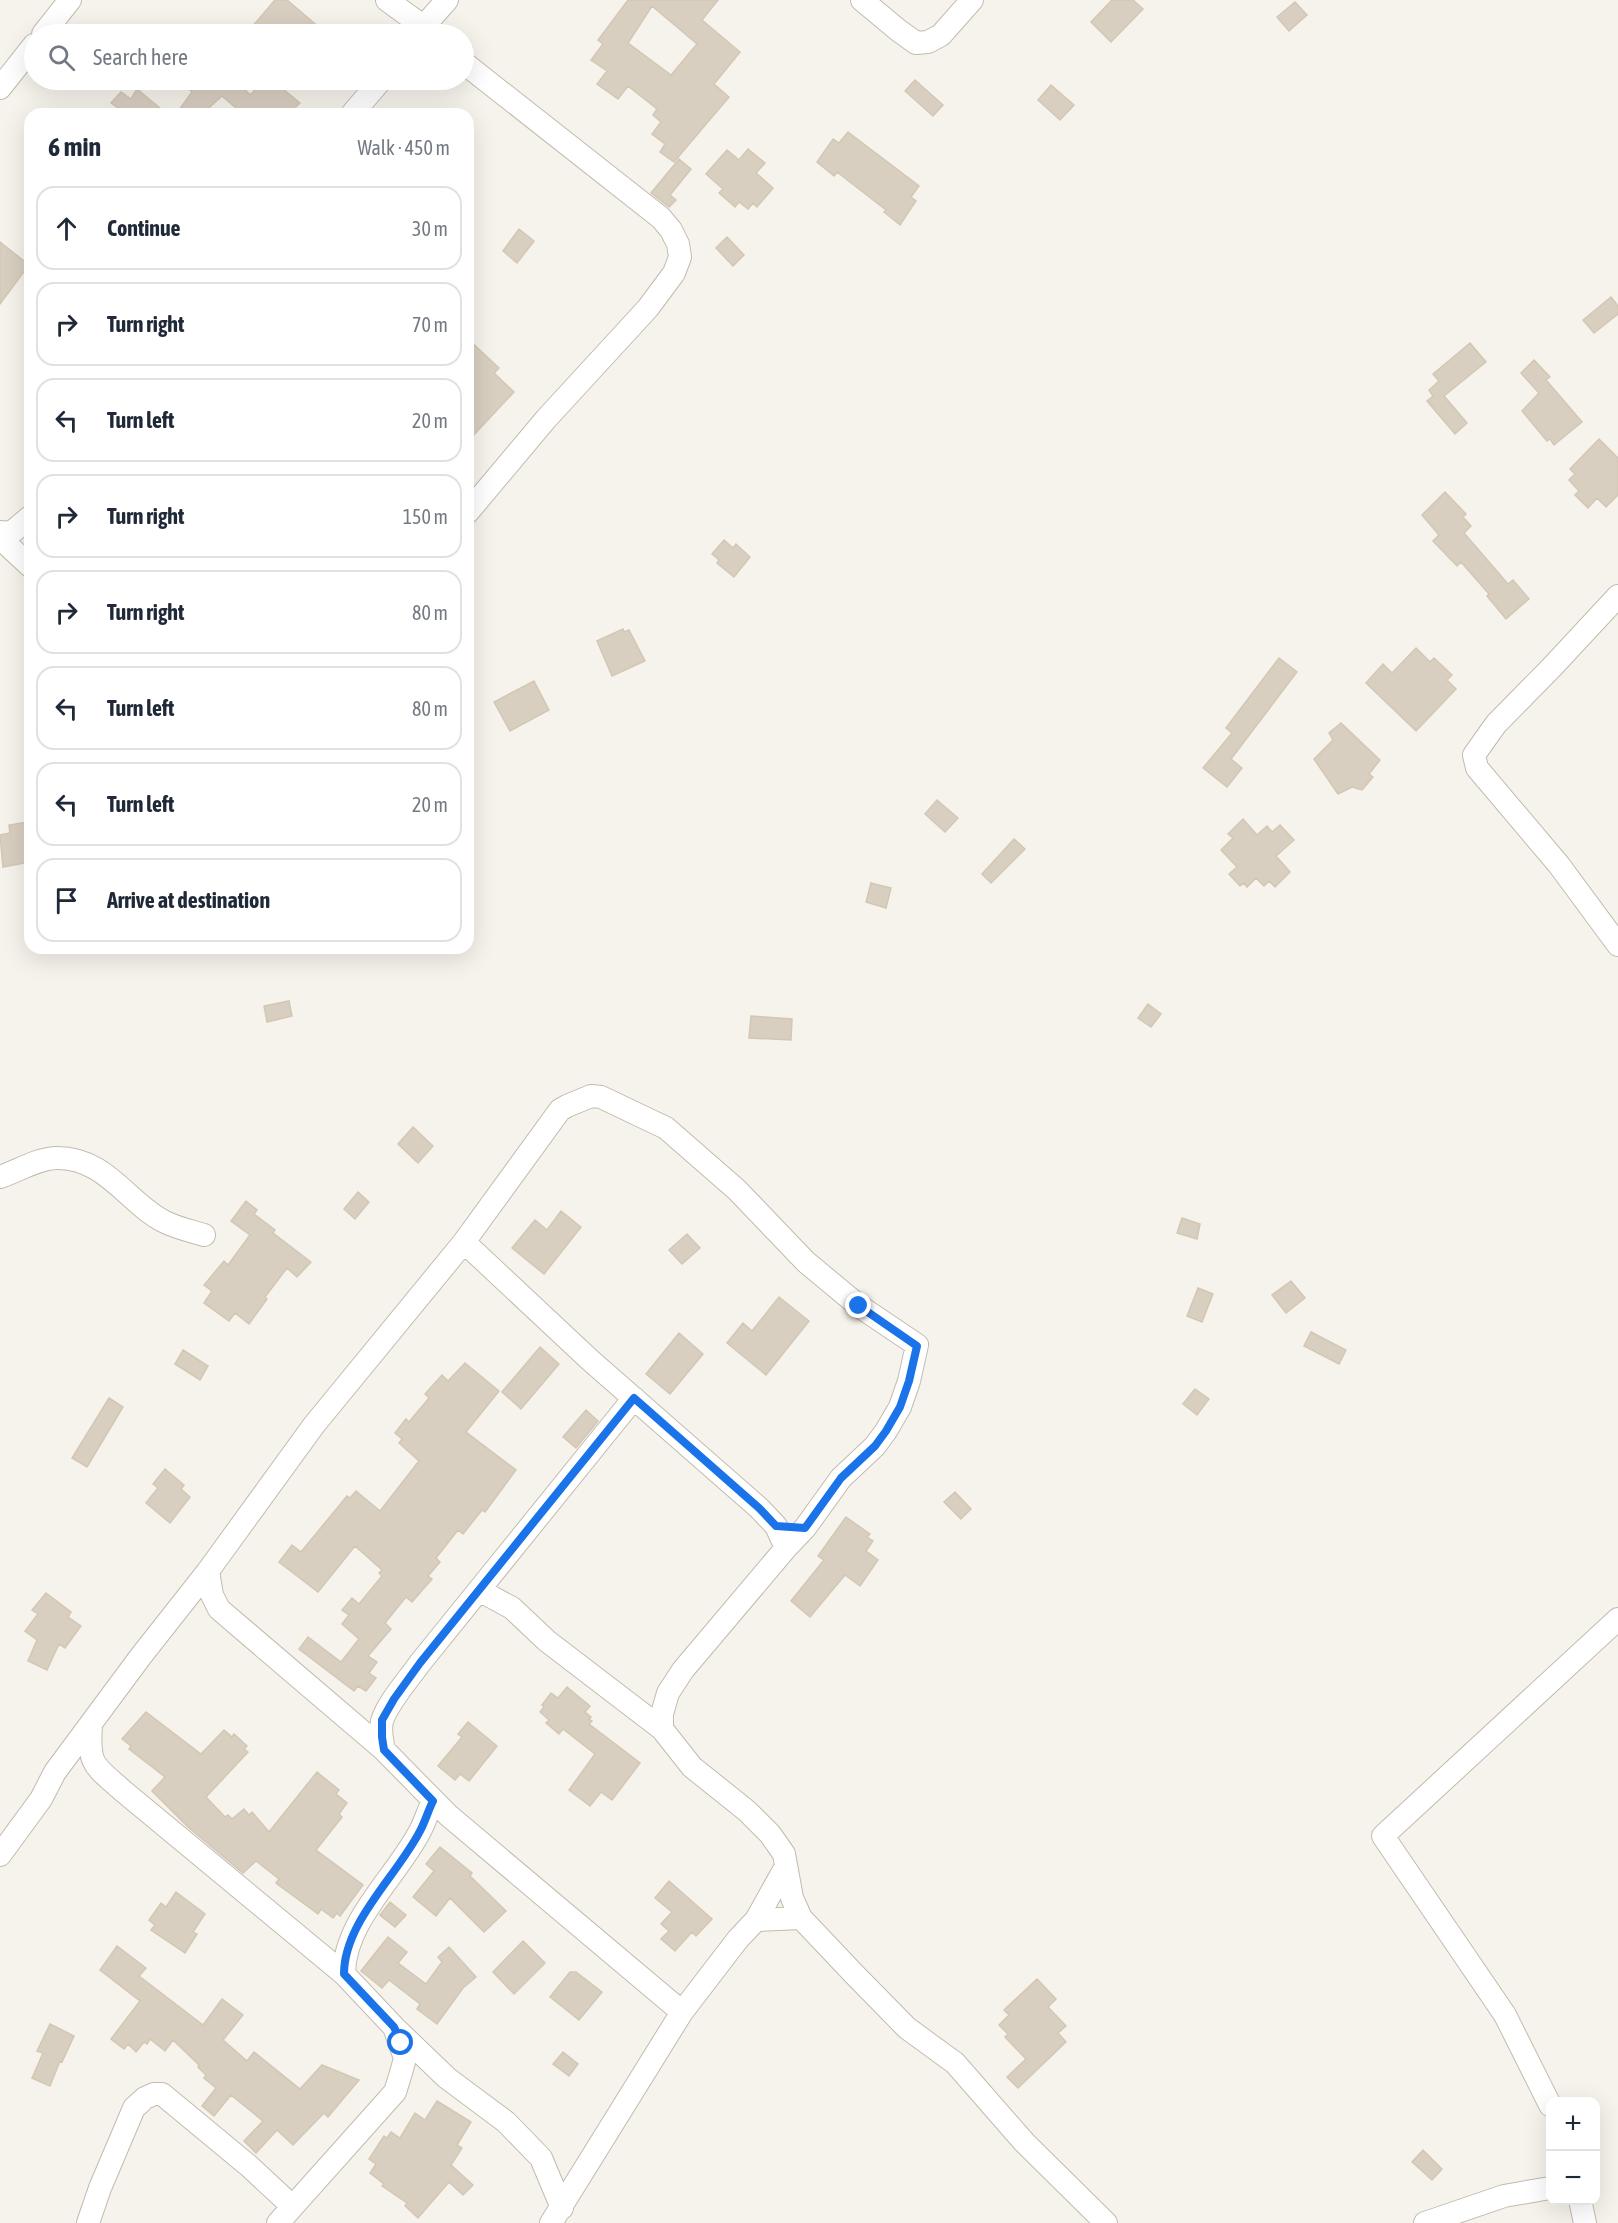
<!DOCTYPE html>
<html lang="en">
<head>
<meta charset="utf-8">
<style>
  :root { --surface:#fff; --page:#f2f2f3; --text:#1f2937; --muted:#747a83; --line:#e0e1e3 }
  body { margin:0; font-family:"Asap Condensed",sans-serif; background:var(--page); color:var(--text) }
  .controls { position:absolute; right:18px; bottom:18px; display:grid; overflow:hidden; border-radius:12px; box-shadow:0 6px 24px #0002 }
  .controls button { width:54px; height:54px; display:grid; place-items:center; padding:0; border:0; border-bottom:2px solid var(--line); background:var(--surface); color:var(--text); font:30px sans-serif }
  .stop { position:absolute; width:18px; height:18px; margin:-14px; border:4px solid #1a73e8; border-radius:50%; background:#fff }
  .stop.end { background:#1a73e8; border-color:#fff; box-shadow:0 2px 6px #0008 }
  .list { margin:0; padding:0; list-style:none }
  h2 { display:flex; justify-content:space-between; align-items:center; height:78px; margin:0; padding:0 24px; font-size:26px }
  h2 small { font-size:20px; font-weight:400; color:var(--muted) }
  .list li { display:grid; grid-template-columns:39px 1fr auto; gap:18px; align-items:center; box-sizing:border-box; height:84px; margin:0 12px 12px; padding:0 12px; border:2px solid var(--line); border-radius:18px }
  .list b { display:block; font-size:22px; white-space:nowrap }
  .list em { font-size:20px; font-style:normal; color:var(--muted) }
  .icon { flex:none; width:33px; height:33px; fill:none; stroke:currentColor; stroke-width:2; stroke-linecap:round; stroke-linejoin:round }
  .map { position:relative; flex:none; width:1618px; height:2223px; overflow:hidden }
  .search { position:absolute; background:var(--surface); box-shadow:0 6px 24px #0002; left:24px; top:24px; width:450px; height:66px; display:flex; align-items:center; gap:15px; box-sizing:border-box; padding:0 21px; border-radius:33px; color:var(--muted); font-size:22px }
  .panel { position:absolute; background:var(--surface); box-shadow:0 6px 24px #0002; left:24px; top:108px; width:450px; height:846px; border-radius:18px }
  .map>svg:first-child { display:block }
</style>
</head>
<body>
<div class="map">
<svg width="1618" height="2223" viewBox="0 0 1618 2223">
  <rect width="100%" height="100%" fill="#f6f3ec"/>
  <path fill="#d8cfc1" stroke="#d3c7b4" stroke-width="1.5" fill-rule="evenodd" d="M 275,0 L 287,0 L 327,34 L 246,34 Z
    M 628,0 L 718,0 L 702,20 L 740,52 L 714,84 L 729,97 L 674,162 L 660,152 L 665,144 L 652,134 L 661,122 L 653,115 L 657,109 L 628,86 L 618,99 L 597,84 L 607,71 L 591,60 L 603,44 L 598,40 ZM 652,6 L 697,44 L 671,75 L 628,43 Z
    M 1112,0 L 1133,0 L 1143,9 L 1111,42 L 1091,22 Z
    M 1295,2 L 1307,15 L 1289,31 L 1277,17 Z
    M 194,80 L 236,80 L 250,95 L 265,80 L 272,80 L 300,103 L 288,114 L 243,114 L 222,96 L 202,114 L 176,114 L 192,92 L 186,86 Z
    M 915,80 L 943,105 L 933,116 L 905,91 Z
    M 1051,85 L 1074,105 L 1060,120 L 1038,100 Z
    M 137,89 L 167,114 L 120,114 L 122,111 L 111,103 L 121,92 L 131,99 Z
    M 848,132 L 919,186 L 911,197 L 916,201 L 900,225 L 884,212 L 886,210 L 837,172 L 834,176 L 817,162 L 833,139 L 839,143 Z
    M 748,149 L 765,163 L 756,173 L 773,188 L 757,207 L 753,203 L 748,209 L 739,202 L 735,207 L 719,193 L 723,189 L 706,174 L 727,150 L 739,160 Z
    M 679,159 L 691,169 L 670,195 L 676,200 L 669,207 L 651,193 Z
    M 519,229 L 534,241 L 517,263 L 503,251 Z
    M 727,237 L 744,255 L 733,266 L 716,248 Z
    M 0,242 L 29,265 L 0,304 Z
    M 1611,297 L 1618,306 L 1618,314 L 1594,333 L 1583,320 Z
    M 468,339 L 499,368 L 494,373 L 514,392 L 468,441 Z
    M 1470,343 L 1486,362 L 1444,396 L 1467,423 L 1455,434 L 1427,401 L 1433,396 L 1429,390 L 1439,381 L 1433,374 Z
    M 1534,360 L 1550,377 L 1546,380 L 1582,422 L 1554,445 L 1550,439 L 1547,441 L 1522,411 L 1539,393 L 1521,373 Z
    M 1599,439 L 1618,458 L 1618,495 L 1606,507 L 1597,498 L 1588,508 L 1575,495 L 1579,491 L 1569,480 L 1575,474 L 1570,469 Z
    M 1445,492 L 1466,514 L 1463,517 L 1471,526 L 1464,533 L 1508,584 L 1513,580 L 1529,599 L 1506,619 L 1487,596 L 1489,594 L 1461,562 L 1457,566 L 1433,541 L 1439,535 L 1422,515 Z
    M 724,540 L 733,548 L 736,544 L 750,557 L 734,577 L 717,563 L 719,560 L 712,554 Z
    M 623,629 L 624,632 L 629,630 L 645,661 L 612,676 L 597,641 Z
    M 1416,648 L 1430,662 L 1434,658 L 1452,675 L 1447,680 L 1456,689 L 1416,731 L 1366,683 L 1383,664 L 1392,673 Z
    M 1279,658 L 1297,672 L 1231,759 L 1242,768 L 1227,787 L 1203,768 L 1232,733 L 1226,728 Z
    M 534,681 L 549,710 L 510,731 L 494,702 Z
    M 1341,723 L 1380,760 L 1369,774 L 1373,777 L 1362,790 L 1352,787 L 1338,794 L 1314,759 L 1333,740 L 1329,733 Z
    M 937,800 L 958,818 L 945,832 L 925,814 Z
    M 1243,819 L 1257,835 L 1267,826 L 1272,832 L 1280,825 L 1294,840 L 1276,856 L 1290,872 L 1275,887 L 1269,881 L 1264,886 L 1256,878 L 1247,887 L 1244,883 L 1240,886 L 1229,874 L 1237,867 L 1221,850 L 1233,838 L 1228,834 Z
    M 27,822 L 30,842 L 30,862 L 3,867 L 0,835 L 10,833 L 9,825 Z
    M 1014,839 L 1025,849 L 991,883 L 982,874 Z
    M 871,883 L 891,888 L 886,908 L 866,902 Z
    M 289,1001 L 292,1016 L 267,1022 L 264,1006 Z
    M 1148,1004 L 1161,1014 L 1151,1027 L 1138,1018 Z
    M 751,1016 L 792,1019 L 791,1040 L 749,1038 Z
    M 413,1127 L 433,1146 L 418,1163 L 398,1144 Z
    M 358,1192 L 369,1202 L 355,1219 L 344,1209 Z
    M 246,1201 L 257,1210 L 254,1214 L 275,1230 L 273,1233 L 311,1262 L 297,1277 L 287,1268 L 265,1297 L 267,1299 L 249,1324 L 235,1313 L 229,1321 L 204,1303 L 212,1291 L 204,1285 L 224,1261 L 228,1265 L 250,1235 L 231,1221 Z
    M 561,1211 L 581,1227 L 544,1274 L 512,1248 L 535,1220 L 547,1230 Z
    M 1182,1218 L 1200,1224 L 1197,1239 L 1177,1233 Z
    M 687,1234 L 700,1248 L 682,1264 L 669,1250 Z
    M 1291,1281 L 1305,1298 L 1286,1313 L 1272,1295 Z
    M 1198,1288 L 1213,1294 L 1202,1322 L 1187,1316 Z
    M 779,1297 L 809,1321 L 766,1375 L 727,1343 L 743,1323 L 752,1331 Z
    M 1311,1332 L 1346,1350 L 1339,1364 L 1304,1346 Z
    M 679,1333 L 703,1354 L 670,1394 L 646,1374 Z
    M 540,1347 L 559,1364 L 521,1409 L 502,1392 Z
    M 183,1350 L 208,1366 L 200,1380 L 175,1364 Z
    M 465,1363 L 499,1391 L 466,1432 L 516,1470 L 485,1512 L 482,1510 L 463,1534 L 458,1530 L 436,1558 L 440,1562 L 428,1576 L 432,1579 L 412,1602 L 406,1597 L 385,1623 L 391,1629 L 368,1656 L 377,1662 L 369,1673 L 376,1678 L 366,1691 L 358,1686 L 354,1691 L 299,1649 L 308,1637 L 341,1662 L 359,1639 L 342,1624 L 349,1615 L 342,1610 L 352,1598 L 359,1604 L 382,1576 L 379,1573 L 382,1570 L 355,1546 L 318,1592 L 279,1562 L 292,1545 L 301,1552 L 347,1496 L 350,1498 L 356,1491 L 380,1511 L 419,1461 L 399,1443 L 402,1439 L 395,1433 L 406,1419 L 409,1422 L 429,1398 L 425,1394 L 442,1375 L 448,1381 Z
    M 1195,1389 L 1209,1399 L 1197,1415 L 1183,1404 Z
    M 109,1398 L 123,1407 L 87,1467 L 72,1458 Z
    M 586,1410 L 598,1421 L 576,1448 L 563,1437 Z
    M 165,1469 L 184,1485 L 181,1489 L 190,1497 L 170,1523 L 146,1503 L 158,1488 L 153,1484 Z
    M 955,1492 L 971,1509 L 961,1519 L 944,1502 Z
    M 846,1517 L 870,1534 L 867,1537 L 873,1541 L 866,1551 L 878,1560 L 860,1586 L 845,1575 L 810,1617 L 791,1601 L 824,1560 L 818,1556 Z
    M 46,1593 L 71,1612 L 68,1617 L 81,1626 L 65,1648 L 59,1644 L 47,1670 L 28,1661 L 37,1640 L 25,1631 L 38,1614 L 32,1610 Z
    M 567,1687 L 590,1706 L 585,1712 L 591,1717 L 589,1719 L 592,1721 L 589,1724 L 640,1763 L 612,1800 L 601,1792 L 590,1806 L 569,1790 L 595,1754 L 563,1729 L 559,1734 L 546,1723 L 549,1720 L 540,1712 L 544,1707 L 542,1705 L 551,1693 L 558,1698 Z
    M 146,1712 L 201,1754 L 224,1730 L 232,1737 L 234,1734 L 247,1746 L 244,1749 L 248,1752 L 206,1797 L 225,1817 L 228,1815 L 232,1819 L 244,1809 L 249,1815 L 252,1812 L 269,1832 L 317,1772 L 339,1790 L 336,1794 L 347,1803 L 339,1814 L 342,1817 L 316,1850 L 363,1885 L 340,1916 L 337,1913 L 333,1918 L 321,1909 L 318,1914 L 276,1883 L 279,1879 L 256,1861 L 243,1873 L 188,1827 L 152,1791 L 165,1777 L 129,1749 L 131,1746 L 122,1739 Z
    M 468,1722 L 497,1746 L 469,1781 L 460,1774 L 455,1780 L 438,1766 L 462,1737 L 458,1734 Z
    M 440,1847 L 472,1873 L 470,1876 L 506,1911 L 484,1932 L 450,1898 L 436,1916 L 413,1897 L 434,1871 L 426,1864 Z
    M 669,1881 L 712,1919 L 696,1936 L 692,1932 L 675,1951 L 661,1939 L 669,1931 L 661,1924 L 672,1912 L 655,1898 Z
    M 176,1892 L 205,1914 L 193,1932 L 197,1934 L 185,1953 L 151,1930 L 155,1925 L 149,1920 L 161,1903 L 166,1907 Z
    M 390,1902 L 406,1915 L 395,1927 L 380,1915 Z
    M 388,1937 L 407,1952 L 398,1963 L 426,1984 L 442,1962 L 438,1957 L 449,1947 L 476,1977 L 463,1988 L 437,2024 L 417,2009 L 420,2004 L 389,1980 L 382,1988 L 361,1971 Z
    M 523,1941 L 545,1963 L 514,1994 L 493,1972 Z
    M 117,1946 L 146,1968 L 139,1976 L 203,2025 L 222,1999 L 243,2015 L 223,2040 L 247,2061 L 254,2052 L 300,2089 L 322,2065 L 359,2080 L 328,2117 L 324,2113 L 293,2145 L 277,2130 L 256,2153 L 244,2141 L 263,2121 L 231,2095 L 214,2116 L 202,2106 L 216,2088 L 204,2078 L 206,2075 L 198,2067 L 199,2065 L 173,2040 L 165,2051 L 150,2039 L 147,2044 L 144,2042 L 136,2052 L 128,2044 L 124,2049 L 111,2039 L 140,2001 L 100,1970 Z
    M 570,1972 L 576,1972 L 602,1992 L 579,2020 L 550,1997 Z
    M 1037,1979 L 1056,1999 L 1048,2007 L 1066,2026 L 1058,2033 L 1066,2042 L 1018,2088 L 1007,2077 L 1026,2059 L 1005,2037 L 1008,2034 L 999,2025 L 1009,2015 L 1004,2010 Z
    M 50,2024 L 74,2036 L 62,2062 L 60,2061 L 50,2086 L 32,2078 L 43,2053 L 37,2051 Z
    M 563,2052 L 578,2064 L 569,2076 L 553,2064 Z
    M 437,2101 L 471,2122 L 457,2145 L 462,2148 L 451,2165 L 473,2185 L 463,2195 L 449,2182 L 418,2218 L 405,2206 L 407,2203 L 382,2186 L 384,2184 L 370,2173 L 376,2164 L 369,2159 L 384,2136 L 387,2138 L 391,2132 L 400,2138 L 415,2113 L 425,2120 Z
    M 1423,2150 L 1442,2169 L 1432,2180 L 1412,2162 Z"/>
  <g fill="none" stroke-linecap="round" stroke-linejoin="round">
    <defs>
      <path id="minor" d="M 387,0 L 424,27 L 431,34
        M 862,0 L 898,30 L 916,43 L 928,42 L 941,35 L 972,0
        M 43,34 L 70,0
        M 417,34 L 447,0
        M 464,63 L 661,218 L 671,230 L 678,244 L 680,257 L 674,273 L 648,308 L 546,419 L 468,512
        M 0,88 L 34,45
        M 352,114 L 381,80
        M 0,532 L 11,533 L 30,517
        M 0,538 L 30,566
        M 1618,596 L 1553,666 L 1496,724 L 1474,755 L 1477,768 L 1559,865 L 1618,945
        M 0,1177 C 18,1171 36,1159 56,1158 C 106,1157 127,1203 165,1222 C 177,1228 191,1231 204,1235
        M 464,1242 L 590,1360 L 759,1508 L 776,1526 L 786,1548
        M 208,1571 L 212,1595 L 219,1609 L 384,1750 L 448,1815 L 682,2012 L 551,2223
        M 479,1590 L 512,1608 L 547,1641 L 662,1729 L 692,1767 L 747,1811 L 770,1834 L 784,1854 L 792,1898 L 801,1918 L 855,1975 L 907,2028 L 955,2063 L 1024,2142 L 1106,2223
        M 91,1725 C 88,1766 94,1765 123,1791 L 344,1974
        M 384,1750 C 382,1741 380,1730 382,1721 C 388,1702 409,1679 420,1663 L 634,1398
        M 0,1855 L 41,1799 L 55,1772 L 141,1656 L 208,1571 L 314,1425 L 464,1242 L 560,1110 L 567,1106 L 591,1096 L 601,1097 L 666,1128 L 737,1190 L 806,1262 L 859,1306 L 917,1345 L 909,1381 L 900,1407 L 886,1431 L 875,1446 L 841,1478 L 805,1528 L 786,1548 L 683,1670 L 668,1693 L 662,1714 L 662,1729
        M 756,1920 L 801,1918
        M 682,2012 L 738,1939 L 756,1920 L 785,1868
        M 397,2030 L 447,2078 L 506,2122 L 541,2158 L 562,2208
        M 1550,2105 L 1505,2015 L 1383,1836 L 1618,1619
        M 1580,2200 L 1585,2223
        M 88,2223 L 100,2188 L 134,2108 L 145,2098 L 154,2094 L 162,2094 L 249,2166 L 292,2206
        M 278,2223 L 395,2092 L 401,2073 L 405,2058 L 394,2027 L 344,1974 C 344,1921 397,1876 420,1831 C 425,1822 428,1811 433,1801
        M 1425,2223 L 1504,2196 L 1550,2188"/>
    </defs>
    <use href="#minor" stroke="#c2bbae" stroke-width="24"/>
    <use href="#minor" stroke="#fff" stroke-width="22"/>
  </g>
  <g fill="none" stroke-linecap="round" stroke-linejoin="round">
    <path stroke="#1a73e8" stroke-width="8" d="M 401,2043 L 394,2027 L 344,1974 C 344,1922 397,1876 420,1831 C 425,1822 428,1811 433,1801 L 384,1750 L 382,1737 L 382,1720 L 394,1699 L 420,1663 L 634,1398 L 759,1508 L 776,1526 L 805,1528 L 841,1478 L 875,1446 L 886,1431 L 900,1407 L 909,1381 L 917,1346 L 859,1306"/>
  </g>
</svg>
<div class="controls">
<button>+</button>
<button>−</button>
</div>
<div class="stop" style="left:401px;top:2043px"></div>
<div class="stop end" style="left:859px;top:1306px"></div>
<div class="search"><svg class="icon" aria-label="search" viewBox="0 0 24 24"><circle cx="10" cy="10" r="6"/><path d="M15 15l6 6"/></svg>Search here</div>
<section class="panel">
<h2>6 min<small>Walk · 450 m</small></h2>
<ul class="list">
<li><svg class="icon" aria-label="ahead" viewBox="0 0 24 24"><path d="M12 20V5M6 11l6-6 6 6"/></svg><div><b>Continue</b></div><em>30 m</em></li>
<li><svg class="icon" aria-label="right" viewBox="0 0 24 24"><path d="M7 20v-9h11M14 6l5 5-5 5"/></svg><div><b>Turn right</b></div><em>70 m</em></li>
<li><svg class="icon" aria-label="left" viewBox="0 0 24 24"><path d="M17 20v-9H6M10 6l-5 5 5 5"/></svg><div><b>Turn left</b></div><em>20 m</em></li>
<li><svg class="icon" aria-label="right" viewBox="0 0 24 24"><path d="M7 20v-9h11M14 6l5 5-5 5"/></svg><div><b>Turn right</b></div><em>150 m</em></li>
<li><svg class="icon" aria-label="right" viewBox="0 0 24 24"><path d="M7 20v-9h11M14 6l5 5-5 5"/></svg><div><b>Turn right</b></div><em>80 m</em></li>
<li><svg class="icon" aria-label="left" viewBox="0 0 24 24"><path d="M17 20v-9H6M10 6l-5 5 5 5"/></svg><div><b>Turn left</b></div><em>80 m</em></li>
<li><svg class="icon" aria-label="left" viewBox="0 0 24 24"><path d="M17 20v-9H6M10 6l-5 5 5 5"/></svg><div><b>Turn left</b></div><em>20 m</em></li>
<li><svg class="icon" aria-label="arrive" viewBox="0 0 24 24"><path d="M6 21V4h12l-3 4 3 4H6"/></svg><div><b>Arrive at destination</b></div></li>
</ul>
</section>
</div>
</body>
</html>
